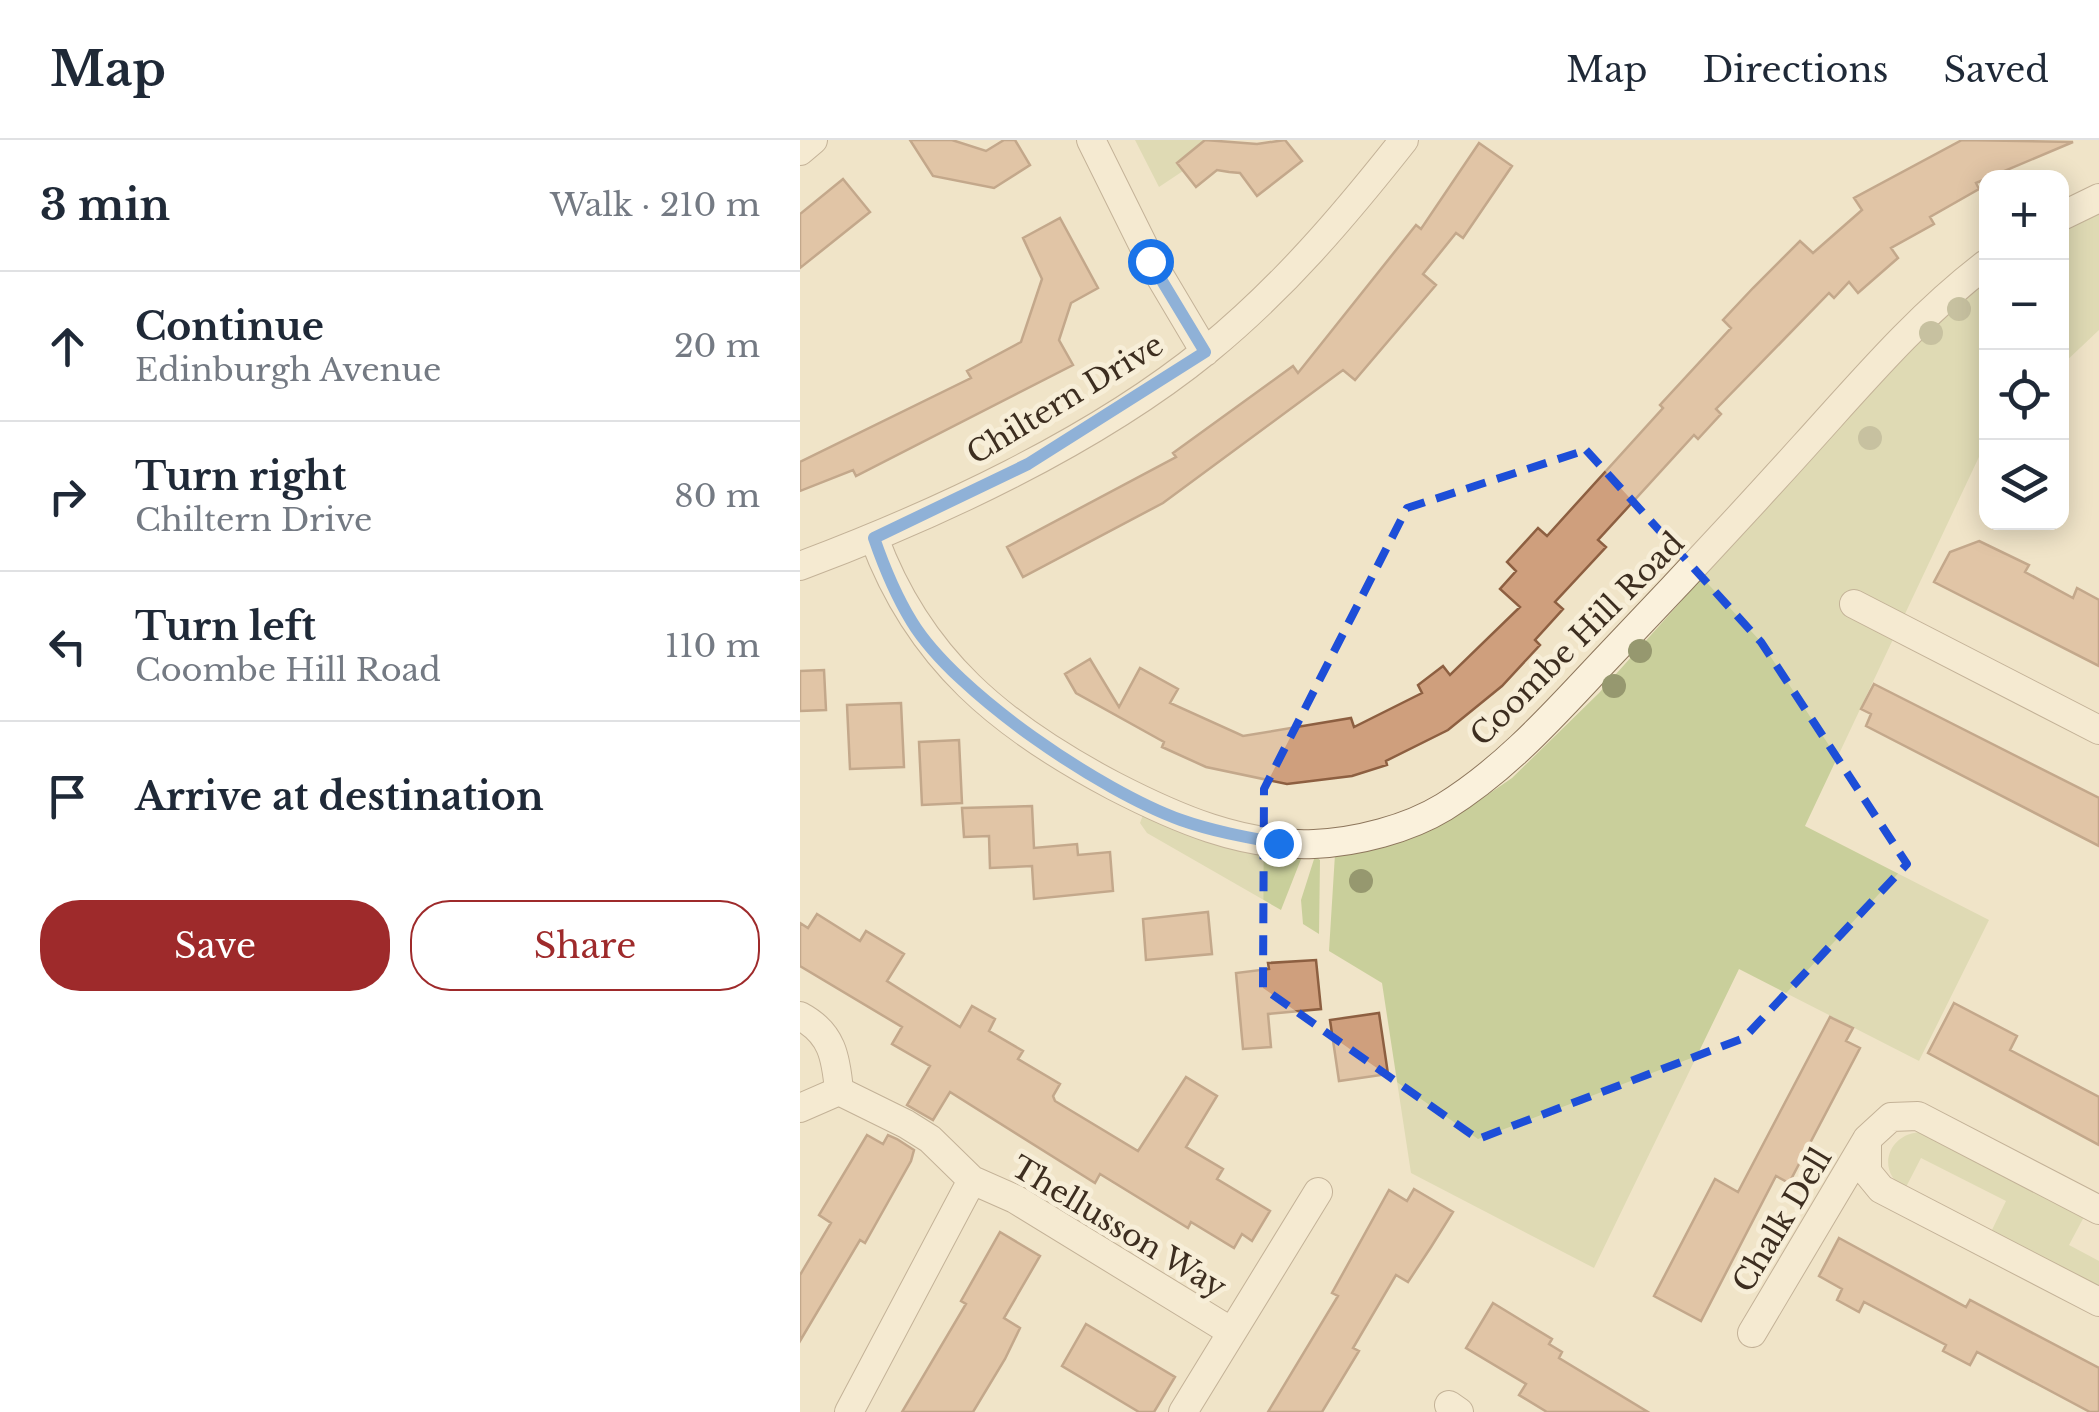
<!DOCTYPE html>
<html lang="en">
<head>
<meta charset="utf-8">
<style>
  :root { --surface:#fff; --page:#f6f6f7; --text:#1f2937; --muted:#747a83; --line:#e0e1e3; --accent:#9e2a2b }
  body { margin:0; font-family:"Libre Baskerville",serif; background:var(--page); color:var(--text) }
  .controls { position:absolute; right:30px; top:30px; display:grid; overflow:hidden; border-radius:20px; box-shadow:0 5px 25px #0003 }
  .controls button { width:90px; height:90px; display:grid; place-items:center; padding:0; border:0; border-bottom:2px solid var(--line); background:var(--surface); color:var(--text); font:50px sans-serif }
  .stop { position:absolute; width:30px; height:30px; margin:-22px; border:8px solid #1a73e8; border-radius:50%; background:#fff }
  .stop.end { background:#1a73e8; border-color:#fff; box-shadow:0 2px 10px #0008 }
  .list { margin:0; padding:0; list-style:none }
  h2 { display:flex; justify-content:space-between; align-items:center; height:130px; margin:0; padding:0 40px; font-size:42px }
  h2 small { font-size:32px; font-weight:400; color:var(--muted) }
  .list li { display:grid; grid-template-columns:65px 1fr auto; gap:30px; align-items:center; box-sizing:border-box; height:150px; padding:0 40px; border-top:2px solid var(--line) }
  .list b { display:block; font-size:38px; white-space:nowrap }
  .list p { margin:0; font-size:32px; white-space:nowrap; color:var(--muted) }
  .list em { font-size:32px; font-style:normal; color:var(--muted) }
  .actions { display:flex; gap:20px; padding:30px 40px }
  .actions a { flex:1; padding:22px 0; border:2px solid var(--accent); border-radius:40px; text-align:center; font-size:35px; color:var(--accent) }
  .actions .main { background:var(--accent); color:#fff }
  .icon { flex:none; width:55px; height:55px; fill:none; stroke:currentColor; stroke-width:2; stroke-linecap:round; stroke-linejoin:round }
  .map { position:relative; flex:none; width:1299px; height:1272px; overflow:hidden }
  header { display:flex; align-items:center; gap:60px; box-sizing:border-box; height:140px; padding:0 50px; background:var(--surface); border-bottom:2px solid var(--line) }
  header strong { font-size:48px }
  nav { display:flex; gap:55px; margin-inline-start:auto; font-size:35px }
  main { display:flex }
  aside { flex:1; background:var(--surface) }
  .map>svg:first-child { display:block }
</style>
</head>
<body>
<header>
<strong>Map</strong>
<nav><a>Map</a><a>Directions</a><a>Saved</a></nav>
</header>
<main>
<aside>
<h2>3 min<small>Walk · 210 m</small></h2>
<ul class="list">
<li><svg class="icon" aria-label="ahead" viewBox="0 0 24 24"><path d="M12 20V5M6 11l6-6 6 6"/></svg><div><b>Continue</b><p>Edinburgh Avenue</p></div><em>20 m</em></li>
<li><svg class="icon" aria-label="right" viewBox="0 0 24 24"><path d="M7 20v-9h11M14 6l5 5-5 5"/></svg><div><b>Turn right</b><p>Chiltern Drive</p></div><em>80 m</em></li>
<li><svg class="icon" aria-label="left" viewBox="0 0 24 24"><path d="M17 20v-9H6M10 6l-5 5 5 5"/></svg><div><b>Turn left</b><p>Coombe Hill Road</p></div><em>110 m</em></li>
<li><svg class="icon" aria-label="arrive" viewBox="0 0 24 24"><path d="M6 21V4h12l-3 4 3 4H6"/></svg><div><b>Arrive at destination</b></div></li>
</ul>
<div class="actions"><a class="main">Save</a><a>Share</a></div>
</aside>
<div class="map">
<svg width="1299" height="1272" viewBox="0 0 1299 1272">
  <rect width="100%" height="100%" fill="#f0e4c8"/>
  <path fill="#c9cf9b" d="M 335,0 L 405,0 L 377,22 L 383,31 L 359,47 Z
    M 1299,72 L 1299,190 L 1262,225 L 1262,92 Z
    M 1186,139 L 1186,302 L 1005,686 L 1189,780 L 1119,921 L 939,829 L 794,1128 L 611,1033 L 582,843 L 529,811 L 535,714 L 611,697 L 658,675 L 712,638 L 799,553 L 1124,190 Z
    M 343,675 L 503,714 L 481,770 L 347,693 L 340,683 Z
    M 515,716 L 520,720 L 519,794 L 503,784 L 501,760 Z
    M 1124,992 L 1285,1075 L 1269,1105 L 1299,1121 L 1299,1149 L 1191,1092 L 1206,1061 L 1121,1018 L 1105,1049 C 1074,1030 1089,991 1124,992 Z"/>
  <path fill="#cf9f7d" stroke="#8d5f41" stroke-width="2.5" d="M 110,0 L 152,0 L 186,11 L 204,0 L 215,0 L 230,25 L 194,48 L 133,36 Z
    M 405,0 L 457,4 L 485,0 L 502,21 L 457,56 L 440,33 L 429,32 L 417,30 L 396,47 L 377,23 Z
    M 1162,0 L 1273,2 L 1176,43 L 1179,49 L 1130,77 L 1134,84 L 1091,108 L 1098,118 L 1058,153 L 1049,142 L 1034,158 L 1029,153 L 916,269 L 921,274 L 898,299 L 894,295 L 798,400 L 806,407 L 755,462 L 763,469 L 735,500 L 740,505 L 702,546 L 648,590 L 586,621 L 587,625 L 552,636 L 487,644 L 406,627 L 362,607 L 364,602 L 276,553 L 265,534 L 290,519 L 319,567 L 340,528 L 378,549 L 370,563 L 443,596 L 551,578 L 554,587 L 622,553 L 618,545 L 643,526 L 650,535 L 720,467 L 700,449 L 716,431 L 707,422 L 738,388 L 747,396 L 863,268 L 860,265 L 931,188 L 923,180 L 953,148 L 1000,101 L 1013,113 L 1062,70 L 1054,58 Z
    M 679,3 L 712,26 L 663,98 L 656,93 L 623,134 L 636,145 L 555,240 L 543,230 L 363,363 L 223,437 L 207,407 L 376,317 L 373,313 L 493,226 L 498,233 L 616,85 L 621,89 Z
    M 43,39 L 70,72 L 0,128 L 0,74 Z
    M 260,78 L 298,148 L 271,163 L 259,200 L 273,225 L 56,336 L 53,330 L 0,351 L 0,322 L 171,238 L 167,231 L 221,202 L 242,139 L 223,98 Z
    M 1179,401 L 1229,425 L 1225,432 L 1273,458 L 1277,448 L 1299,460 L 1299,526 L 1134,442 L 1150,412 Z
    M 24,530 L 26,570 L 0,571 L 0,531 Z
    M 1074,544 L 1299,658 L 1299,706 L 1066,586 L 1071,574 L 1061,569 Z
    M 101,563 L 104,627 L 50,629 L 47,565 Z
    M 159,600 L 162,663 L 122,665 L 119,602 Z
    M 232,666 L 234,708 L 277,704 L 278,715 L 310,712 L 313,751 L 234,759 L 232,726 L 190,728 L 189,696 L 164,697 L 162,668 Z
    M 408,772 L 412,814 L 346,820 L 343,779 Z
    M 17,774 L 60,801 L 66,791 L 104,814 L 87,841 L 160,887 L 172,866 L 195,879 L 189,891 L 223,911 L 218,919 L 260,944 L 253,956 L 255,961 L 338,1011 L 386,937 L 417,956 L 386,1007 L 423,1029 L 417,1039 L 470,1071 L 452,1101 L 442,1094 L 434,1108 L 391,1082 L 388,1088 L 300,1034 L 295,1043 L 150,952 L 133,980 L 107,965 L 130,926 L 92,904 L 102,887 L 0,826 L 0,783 L 8,788 Z
    M 516,820 L 521,869 L 468,874 L 471,907 L 443,909 L 436,833 L 469,829 L 468,823 Z
    M 1154,863 L 1217,896 L 1210,910 L 1299,957 L 1299,1005 L 1128,913 Z
    M 579,873 L 588,934 L 539,941 L 530,880 Z
    M 1030,877 L 1053,888 L 1046,901 L 1060,908 L 989,1043 L 976,1036 L 901,1181 L 854,1156 L 915,1039 L 938,1052 Z
    M 67,995 L 83,1004 L 88,995 L 97,999 L 114,1010 L 111,1021 L 65,1103 L 60,1100 L 0,1201 L 0,1135 L 31,1083 L 19,1075 Z
    M 614,1049 L 653,1072 L 631,1107 L 608,1142 L 596,1135 L 553,1208 L 559,1211 L 522,1272 L 468,1272 L 538,1156 L 532,1153 L 589,1050 L 607,1061 Z
    M 200,1092 L 240,1116 L 204,1178 L 220,1188 L 205,1219 L 173,1272 L 102,1272 L 166,1164 L 161,1161 Z
    M 1039,1098 L 1166,1167 L 1170,1160 L 1299,1228 L 1299,1272 L 1290,1272 L 1177,1212 L 1170,1225 L 1143,1211 L 1146,1205 L 1064,1162 L 1059,1172 L 1037,1160 L 1042,1149 L 1019,1136 Z
    M 693,1163 L 752,1199 L 749,1204 L 762,1212 L 759,1218 L 848,1272 L 747,1272 L 719,1255 L 726,1244 L 666,1208 Z
    M 286,1184 L 375,1237 L 354,1272 L 339,1272 L 262,1226 Z"/>
  <g fill="none" stroke-linecap="round" stroke-linejoin="round">
    <defs>
      <path id="street" d="M 291,0 L 351,121 L 405,212
        M 0,11 L 13,0
        M 1262,76 L 1299,58
        M 74,398 C 119,520 202,587 314,646 C 376,678 442,707 514,704 C 557,702 608,689 644,667 C 707,628 755,573 805,520 C 873,449 940,377 1005,305 C 1063,241 1118,176 1186,124
        M 0,426 C 136,375 294,302 407,210 C 483,148 544,76 604,0
        M 1054,464 L 1299,590
        M 0,876 C 32,893 36,917 39,951
        M 39,951 L 106,984 L 130,999 L 172,1040 L 215,1059 L 432,1192
        M 0,968 L 39,951
        M 1299,1070 L 1118,976 L 1091,977 L 1067,999 L 1067,1032 L 1081,1049 L 1299,1162
        M 952,1193 L 1066,1001
        M 649,1265 L 659,1272
        M 49,1272 L 172,1040
        M 383,1272 L 518,1052"/>
    </defs>
    <use href="#street" stroke="#8d765c" stroke-width="30"/>
    <use href="#street" stroke="#faf1dc" stroke-width="28"/>
  </g>
  <g fill="#96986f">
    <circle cx="1159" cy="169" r="12"/>
    <circle cx="1131" cy="193" r="12"/>
    <circle cx="1070" cy="298" r="12"/>
    <circle cx="840" cy="511" r="12"/>
    <circle cx="814" cy="546" r="12"/>
    <circle cx="561" cy="741" r="12"/>
  </g>
  <g fill="none" stroke-linecap="round" stroke-linejoin="round">
    <path stroke="#1a73e8" stroke-width="12" d="M 350,121 L 405,212 L 228,324 L 74,398 C 84,427 96,456 112,482 C 156,554 301,651 381,680 C 412,691 445,697 478,703"/>
  </g>
  <path d="M0 0H1299V1272H0ZM 786,310 L 961,502 L 1107,724 L 944,898 L 678,999 L 463,848 L 464,649 L 607,368 Z" fill="#f0e4c8" fill-opacity=".55" fill-rule="evenodd"/>
  <path fill="none" stroke="#1d4ed8" stroke-width="8" stroke-dasharray="20 12" stroke-linejoin="round" d="M 786,310 L 961,502 L 1107,724 L 944,898 L 678,999 L 463,848 L 464,649 L 607,368 Z"/>
  <g text-anchor="middle" dominant-baseline="central" stroke-width="10" stroke-linejoin="round" paint-order="stroke">
    <g font-size="30" fill="#3d2e20" stroke="#f7eed8">
      <text transform="translate(265 259) rotate(-31)">Chiltern Drive</text>
      <text transform="translate(777 499) rotate(-45)">Coombe Hill Road</text>
      <text transform="translate(982 1080) rotate(-59)">Chalk Dell</text>
      <text transform="translate(319 1087) rotate(31)">Thellusson Way</text>
    </g>
  </g>
</svg>
<div class="controls">
<button>+</button>
<button>−</button>
<button><svg class="icon" aria-label="locate" viewBox="0 0 24 24"><circle cx="12" cy="12" r="6"/><path d="M12 2v4M12 18v4M2 12h4M18 12h4"/></svg></button>
<button><svg class="icon" aria-label="layers" viewBox="0 0 24 24"><path d="M12 4l9 5-9 5-9-5zM3 14l9 5 9-5"/></svg></button>
</div>
<div class="stop" style="left:350px;top:121px"></div>
<div class="stop end" style="left:478px;top:703px"></div>
</div>
</main>
</body>
</html>
